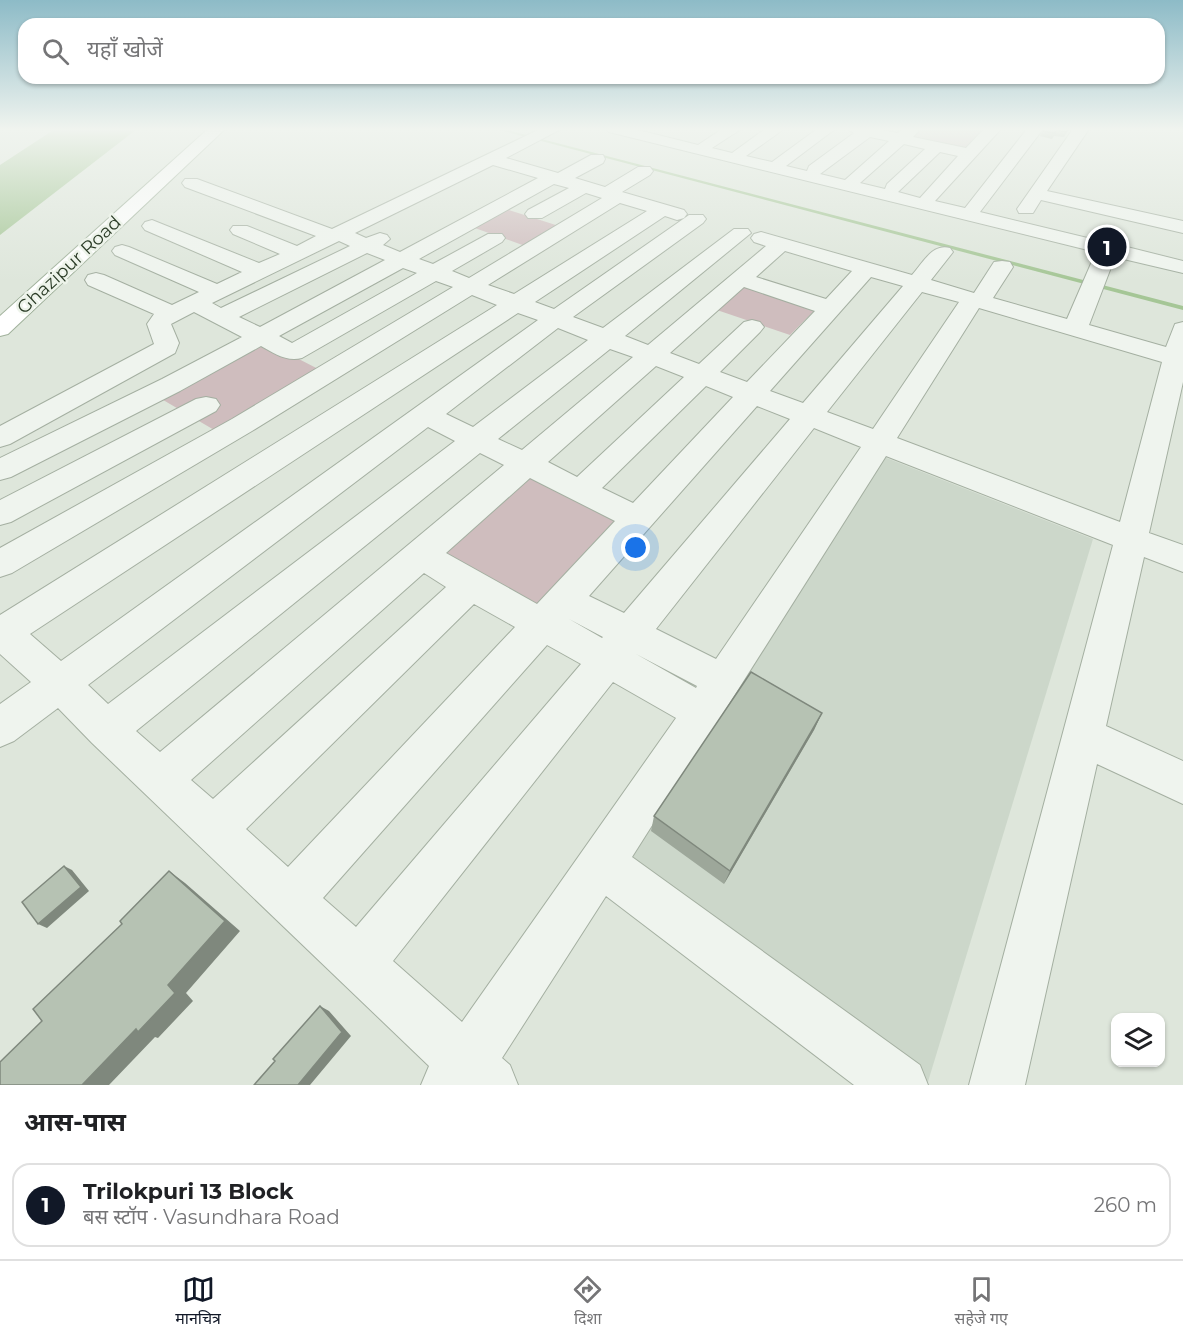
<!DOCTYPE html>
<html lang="hi">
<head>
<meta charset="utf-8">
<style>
  :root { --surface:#fff; --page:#f6f6f6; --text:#202124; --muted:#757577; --line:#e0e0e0; --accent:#111827 }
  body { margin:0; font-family:Montserrat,"Noto Sans Devanagari",sans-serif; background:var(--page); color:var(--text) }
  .controls { position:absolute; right:18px; bottom:18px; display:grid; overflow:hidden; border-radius:12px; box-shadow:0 2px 4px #0004 }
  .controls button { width:54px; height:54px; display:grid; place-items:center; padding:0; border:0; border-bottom:2px solid var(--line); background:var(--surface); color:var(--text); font:30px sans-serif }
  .you { position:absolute; left:636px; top:548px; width:21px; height:21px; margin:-15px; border:4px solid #fff; border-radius:50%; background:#1a73e8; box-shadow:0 0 0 9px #1a73e833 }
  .badge { display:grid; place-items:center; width:39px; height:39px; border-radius:50%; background:var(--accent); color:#fff; font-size:20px; font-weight:700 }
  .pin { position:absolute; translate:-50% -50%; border:3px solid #fff; box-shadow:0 2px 6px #0006 }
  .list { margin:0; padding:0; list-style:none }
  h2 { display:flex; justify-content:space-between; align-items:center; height:78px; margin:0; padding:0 24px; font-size:26px }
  h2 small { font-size:20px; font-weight:400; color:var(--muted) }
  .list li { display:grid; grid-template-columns:39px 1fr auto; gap:18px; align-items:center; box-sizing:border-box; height:84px; margin:0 12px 12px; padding:0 12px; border:2px solid var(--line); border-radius:18px }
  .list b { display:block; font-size:22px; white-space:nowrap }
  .list p { margin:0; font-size:20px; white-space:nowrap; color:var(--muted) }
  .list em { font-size:20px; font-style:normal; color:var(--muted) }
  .icon { flex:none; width:33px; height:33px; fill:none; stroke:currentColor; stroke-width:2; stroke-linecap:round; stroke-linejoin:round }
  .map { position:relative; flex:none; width:1183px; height:1085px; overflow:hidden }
  .search { position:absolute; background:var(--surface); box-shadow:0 2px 4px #0004; left:18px; right:18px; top:18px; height:66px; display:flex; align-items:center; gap:15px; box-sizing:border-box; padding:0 21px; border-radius:18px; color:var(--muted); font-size:22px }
  .sheet { height:174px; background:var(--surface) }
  nav { display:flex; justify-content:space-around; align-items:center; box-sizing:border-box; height:84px; border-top:2px solid var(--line); background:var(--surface); font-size:16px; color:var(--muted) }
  nav a { display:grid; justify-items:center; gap:3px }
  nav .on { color:var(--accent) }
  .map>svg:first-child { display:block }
</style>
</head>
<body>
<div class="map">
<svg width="1183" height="1085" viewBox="0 0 1183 1085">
  <rect width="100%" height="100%" fill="#dee6db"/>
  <path fill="#ccd7ca" d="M 884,457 L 1093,539 L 927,1085 L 622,865 Z"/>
  <path fill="#cfbdbe" d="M 912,129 L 983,129 L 988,130 L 968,152 L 901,138 Z
    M 506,209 L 562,227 L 528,247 L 472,227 Z
    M 740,283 L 817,308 L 790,335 L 711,308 Z
    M 258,338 L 324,372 L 221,434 L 153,394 Z
    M 522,467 L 623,518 L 532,615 L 423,552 Z"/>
  <path fill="#a5c696" d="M 55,129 L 137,129 L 0,235 L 0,165 Z"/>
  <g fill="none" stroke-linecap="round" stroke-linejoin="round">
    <path fill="#a5c696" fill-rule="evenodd" d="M 496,129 L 503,129 L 1183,306 L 1183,310 Z"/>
    <defs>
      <path id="minor" d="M 540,129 L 561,129 L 506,158 L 558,173 L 591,155 L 603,155 L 605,159 L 603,163 L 575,178 L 605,187 L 638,167 L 650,167 L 653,171 L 650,175 L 622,192 L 684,210 L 687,214 L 684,218 L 677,220 L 665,216 L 535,302 L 554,309 L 689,215 L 703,215 L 706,219 L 703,223 L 573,317 L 603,328 L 734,229 L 748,229 L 751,233 L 625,336 L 648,345 L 766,246 L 754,242 L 751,238 L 754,234 L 761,232 L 912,275 C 923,263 932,243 950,248 L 953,252 L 931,280 L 974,293 L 994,262 L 1002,261 L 1010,262 L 1013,267 L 993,298 L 1067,319 L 1096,252 L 609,132 L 606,129 L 634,129 L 698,145 L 722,129 L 741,129 L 712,148 L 732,153 L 765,129 L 784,129 L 746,156 L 772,162 L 817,129 L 835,129 L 786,166 L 807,171 L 809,166 L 854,133 L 847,129 L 878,129 L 897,133 L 903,129 L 920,129 L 913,137 L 966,148 L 984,129 L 1001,129 L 935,201 L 965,208 L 1027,129 L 1043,129 L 980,212 L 1100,241 L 1103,237 L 1117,237 L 1120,241 L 1119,245 L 1183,261 L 1183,273 L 1115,257 L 1089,325 L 1166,347 L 1175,324 L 1183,322 L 1183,382 L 1149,533 L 1183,545 L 1183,572 L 1144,557 L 1106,726 L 1183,761 L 1183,804 L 1097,764 L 1025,1085 L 969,1085 L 1113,545 L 886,456 L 632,857 L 920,1065 L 928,1085 L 854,1085 L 606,896 L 502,1058 L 510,1065 L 518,1085 L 421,1085 L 429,1066 L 92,743 L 58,708 L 14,741 L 0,747 L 0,704 L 31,682 L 0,654 L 0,615 L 497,305 L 472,295 L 252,431 L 12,573 L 0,577 L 0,548 L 232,419 L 453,287 L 436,281 L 302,358 C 286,362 274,353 261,346 L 180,391 L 11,477 L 0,480 L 0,458 L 162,379 L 242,337 L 194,312 L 171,324 L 179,343 L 175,353 L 10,444 L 0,447 L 0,426 L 154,344 L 147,324 L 154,314 L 88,285 L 85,280 L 88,275 L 96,273 L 104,275 L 172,305 L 199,292 L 115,255 L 112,251 L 115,247 L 122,245 L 129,247 L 217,284 L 242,272 L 145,230 L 142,226 L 145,222 L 152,220 L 259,263 L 280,254 L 233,234 L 230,230 L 233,226 L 247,226 L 297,246 L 316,236 L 185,187 L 182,183 L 185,179 L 197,179 L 332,229 ZM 870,137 L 889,141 L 845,180 L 820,174 ZM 904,144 L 925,149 L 887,184 L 885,189 L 860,183 ZM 940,152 L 958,156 L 920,198 L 898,192 ZM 493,165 L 538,178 L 400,252 L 383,245 L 390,239 L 387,235 L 380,233 L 366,238 L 355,233 ZM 554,184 L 569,188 L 528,210 L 525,214 L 528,218 L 542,218 L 586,193 L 602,198 L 469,278 L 452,271 L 502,242 L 505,238 L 502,234 L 488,234 L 433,264 L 419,259 ZM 620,203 L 647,211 L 514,294 L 488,285 ZM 339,241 L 350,246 L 221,308 L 212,303 ZM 785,251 L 852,271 L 826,299 L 756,277 ZM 367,253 L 385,260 L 260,327 L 239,317 ZM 403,268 L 417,273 L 292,343 L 279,336 ZM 871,277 L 903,286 L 803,403 L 770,391 ZM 744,287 L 815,311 L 747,382 L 720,372 L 760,332 L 764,327 L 760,322 L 752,320 L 744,322 L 699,364 L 670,353 ZM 922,292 L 959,302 L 873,429 L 827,412 ZM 979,308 L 1162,362 L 1120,522 L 897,438 ZM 518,313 L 538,320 L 61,661 L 30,634 ZM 558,328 L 588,340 L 473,427 L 446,414 ZM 610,349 L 633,357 L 522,450 L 498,439 ZM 656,366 L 684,377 L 577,477 L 548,462 ZM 706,386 L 733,397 L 633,503 L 602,488 ZM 757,406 L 790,419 L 624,613 L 589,596 ZM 428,427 L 455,441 L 108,704 L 88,685 ZM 814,428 L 861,447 L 716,659 L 656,629 ZM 480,453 L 504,465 L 160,752 L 136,731 ZM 530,478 L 615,521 L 537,604 L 446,553 ZM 424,573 L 446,587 L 213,799 L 191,780 ZM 474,604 L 515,627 L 288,867 L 246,829 ZM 569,619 L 603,637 L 602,638 ZM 547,645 L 581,664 L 356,927 L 323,898 ZM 636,654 L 697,686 L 696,688 ZM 613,682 L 676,718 L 462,1022 L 393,961 Z
        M 1073,129 L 1089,129 L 1047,191 L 1183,221 L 1183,233 L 1041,200 L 1033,213 L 1019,213 L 1017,209 Z
        M 206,397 L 216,399 L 220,405 L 216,411 L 11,522 L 0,525 L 0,500 L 196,399 Z"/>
      <path id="major" d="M 208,129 L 225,129 L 8,334 L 0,336 L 0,316 Z"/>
    </defs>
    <use href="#minor" stroke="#a4afa1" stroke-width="2"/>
    <use href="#major" stroke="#a0b19b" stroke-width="2"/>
    <use href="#minor" fill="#eff4ee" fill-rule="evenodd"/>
    <use href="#major" fill="#fff" fill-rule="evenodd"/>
  </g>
  <path fill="#9da79a" d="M 1043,129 L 1069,129 L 1064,137 L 1054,136 L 1052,139 L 1040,136 Z
    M 822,713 L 814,730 L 724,884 L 651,831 L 654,816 Z"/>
  <path fill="#7f887d" d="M 822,713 L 814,730 L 724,884 L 730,871 Z
    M 64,866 L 72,870 L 89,891 L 47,928 L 38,924 Z
    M 169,871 L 185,883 L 240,931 L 186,993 L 193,1001 L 158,1038 L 155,1037 L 109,1085 L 82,1085 L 168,985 Z
    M 320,1006 L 329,1011 L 351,1036 L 310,1085 L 298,1085 Z"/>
  <path fill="#b6c2b3" stroke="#7f887d" stroke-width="1.5" d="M 1043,129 L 1068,129 L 1066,132 L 1057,130 L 1055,133 L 1043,131 Z
    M 751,672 L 822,713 L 730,871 L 654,816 Z
    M 64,866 L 81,887 L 38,924 L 22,902 Z
    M 169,871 L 225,921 L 168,985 L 175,993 L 138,1032 L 136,1029 L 82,1085 L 0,1085 L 0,1062 L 42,1021 L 33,1009 L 122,924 L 120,921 Z
    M 320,1006 L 342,1032 L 298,1085 L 254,1085 L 275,1061 L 273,1059 Z"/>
  <linearGradient id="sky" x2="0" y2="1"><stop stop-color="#8dbbc7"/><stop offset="0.46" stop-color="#f0f4ef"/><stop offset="1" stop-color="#f0f4ef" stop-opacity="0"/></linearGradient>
  <rect width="1183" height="281" fill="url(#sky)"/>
  <g text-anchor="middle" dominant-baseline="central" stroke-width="5" stroke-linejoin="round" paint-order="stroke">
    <g font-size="18" fill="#2a3b26" stroke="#edf3ea">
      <text transform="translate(69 265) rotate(-43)">Ghazipur Road</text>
    </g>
  </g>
</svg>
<div class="controls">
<button><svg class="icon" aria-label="layers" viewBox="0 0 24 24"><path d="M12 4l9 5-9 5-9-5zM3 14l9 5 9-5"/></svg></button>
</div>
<div class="you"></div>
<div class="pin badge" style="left:1107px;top:247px">1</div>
<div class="search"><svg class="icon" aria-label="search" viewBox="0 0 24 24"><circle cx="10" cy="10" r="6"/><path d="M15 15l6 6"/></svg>यहाँ खोजें</div>
</div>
<section class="sheet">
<h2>आस-पास<small></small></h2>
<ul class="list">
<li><span class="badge">1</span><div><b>Trilokpuri 13 Block</b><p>बस स्टॉप · Vasundhara Road</p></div><em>260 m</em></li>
</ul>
</section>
<nav>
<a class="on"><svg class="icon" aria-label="map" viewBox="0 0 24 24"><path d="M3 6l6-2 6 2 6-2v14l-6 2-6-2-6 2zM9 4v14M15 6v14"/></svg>मानचित्र</a>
<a><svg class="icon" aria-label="directions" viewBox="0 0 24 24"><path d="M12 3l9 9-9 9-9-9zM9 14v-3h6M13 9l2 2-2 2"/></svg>दिशा</a>
<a><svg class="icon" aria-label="saved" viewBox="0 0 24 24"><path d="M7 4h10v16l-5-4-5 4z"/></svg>सहेजे गए</a>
</nav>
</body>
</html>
